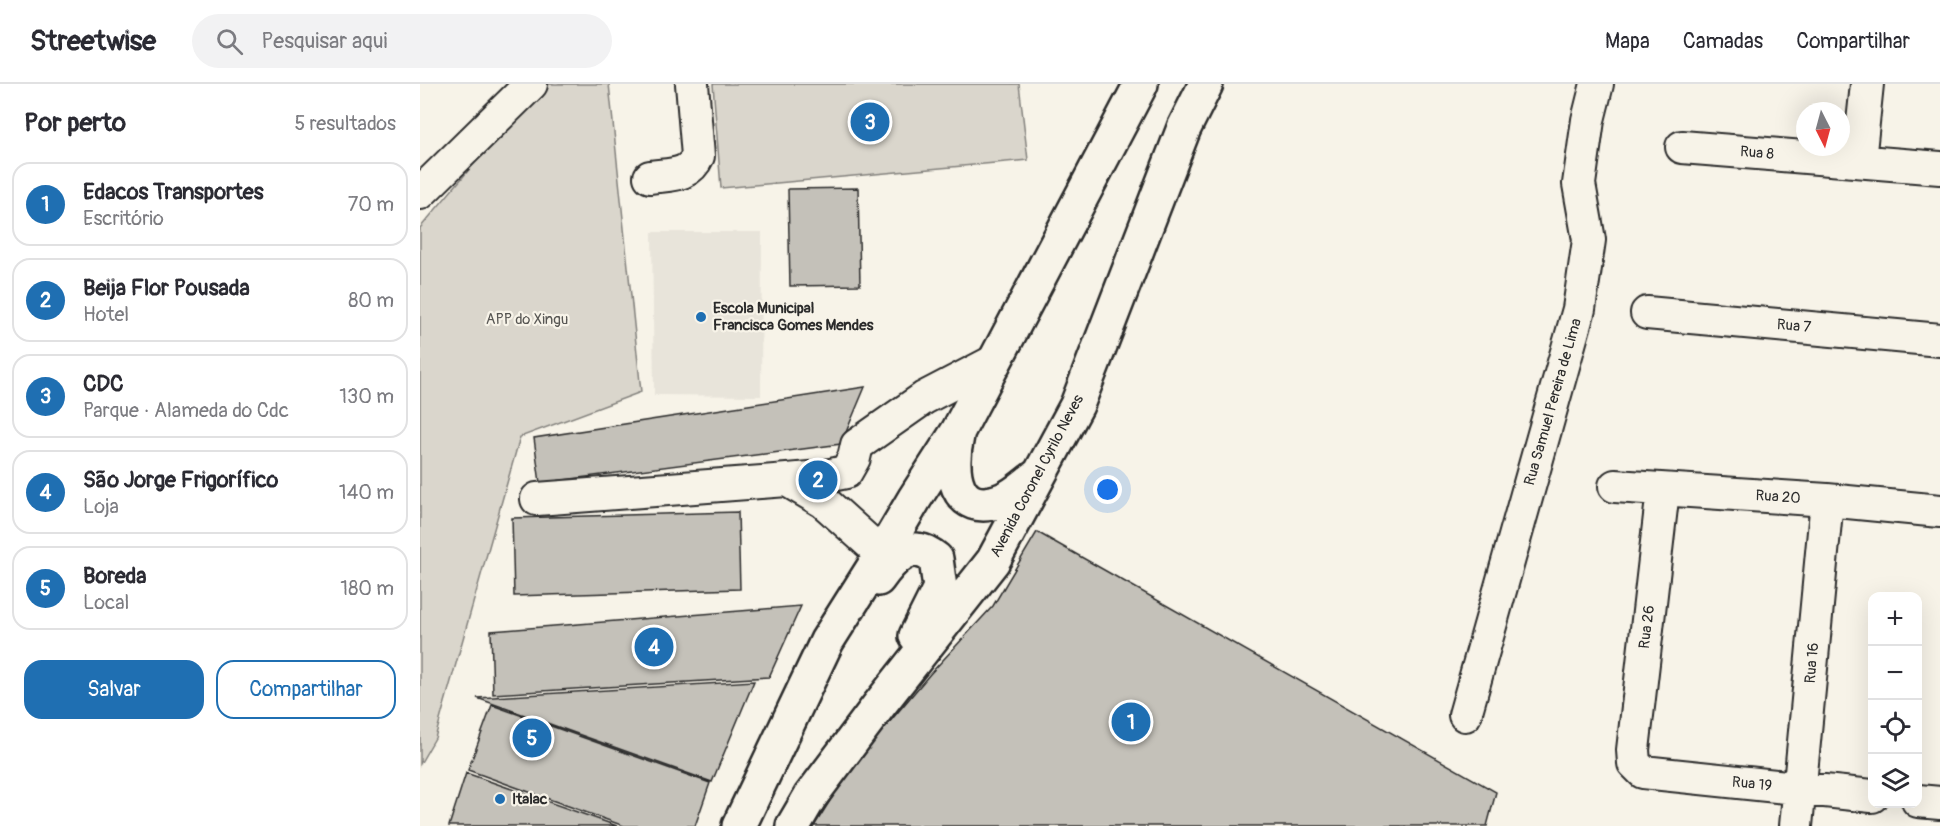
<!DOCTYPE html>
<html lang="pt">
<head>
<meta charset="utf-8">
<style>
  :root { --surface:#fff; --page:#f2f2f3; --text:#2b2b33; --muted:#7c7c81; --line:#e1e1e2; --accent:#1f6fb2 }
  body { margin:0; font-family:Pangolin,sans-serif; background:var(--page); color:var(--text) }
  .controls { position:absolute; right:18px; bottom:18px; display:grid; overflow:hidden; border-radius:12px; box-shadow:0 6px 24px #0002 }
  .controls button { width:54px; height:54px; display:grid; place-items:center; padding:0; border:0; border-bottom:2px solid var(--line); background:var(--surface); color:var(--text); font:30px sans-serif }
  .compass { position:absolute; left:1376px; top:18px; width:54px; height:54px; border-radius:50%; background:var(--surface); box-shadow:0 6px 24px #0002; rotate:174deg }
  .you { position:absolute; left:688px; top:406px; width:21px; height:21px; margin:-15px; border:4px solid #fff; border-radius:50%; background:#1a73e8; box-shadow:0 0 0 9px #1a73e833 }
  .badge { display:grid; place-items:center; width:39px; height:39px; border-radius:50%; background:var(--accent); color:#fff; font-size:20px; font-weight:700 }
  .pin { position:absolute; translate:-50% -50%; border:3px solid #fff; box-shadow:0 2px 6px #0006 }
  .list { margin:0; padding:0; list-style:none }
  h2 { display:flex; justify-content:space-between; align-items:center; height:78px; margin:0; padding:0 24px; font-size:26px }
  h2 small { font-size:20px; font-weight:400; color:var(--muted) }
  .list li { display:grid; grid-template-columns:39px 1fr auto; gap:18px; align-items:center; box-sizing:border-box; height:84px; margin:0 12px 12px; padding:0 12px; border:2px solid var(--line); border-radius:18px }
  .list b { display:block; font-size:22px; white-space:nowrap }
  .list p { margin:0; font-size:20px; white-space:nowrap; color:var(--muted) }
  .list em { font-size:20px; font-style:normal; color:var(--muted) }
  .actions { display:flex; gap:12px; padding:18px 24px }
  .actions a { flex:1; padding:14px 0; border:2px solid var(--accent); border-radius:18px; text-align:center; font-size:21px; color:var(--accent) }
  .actions .main { background:var(--accent); color:#fff }
  .icon { flex:none; width:33px; height:33px; fill:none; stroke:currentColor; stroke-width:2; stroke-linecap:round; stroke-linejoin:round }
  .map { position:relative; flex:none; width:1520px; height:742px; overflow:hidden }
  header { display:flex; align-items:center; gap:36px; box-sizing:border-box; height:84px; padding:0 30px; background:var(--surface); border-bottom:2px solid var(--line) }
  header strong { font-size:28px }
  nav { display:flex; gap:33px; margin-inline-start:auto; font-size:21px }
  .search { width:420px; height:54px; background:var(--page); display:flex; align-items:center; gap:15px; box-sizing:border-box; padding:0 21px; border-radius:33px; color:var(--muted); font-size:22px }
  main { display:flex }
  aside { flex:1; background:var(--surface) }
  .map>svg:first-child { display:block }
</style>
</head>
<body>
<header>
<strong>Streetwise</strong>
<div class="search"><svg class="icon" aria-label="search" viewBox="0 0 24 24"><circle cx="10" cy="10" r="6"/><path d="M15 15l6 6"/></svg>Pesquisar aqui</div>
<nav><a>Mapa</a><a>Camadas</a><a>Compartilhar</a></nav>
</header>
<main>
<aside>
<h2>Por perto<small>5 resultados</small></h2>
<ul class="list">
<li><span class="badge">1</span><div><b>Edacos Transportes</b><p>Escritório</p></div><em>70 m</em></li>
<li><span class="badge">2</span><div><b>Beija Flor Pousada</b><p>Hotel</p></div><em>80 m</em></li>
<li><span class="badge">3</span><div><b>CDC</b><p>Parque · Alameda do Cdc</p></div><em>130 m</em></li>
<li><span class="badge">4</span><div><b>São Jorge Frigorífico</b><p>Loja</p></div><em>140 m</em></li>
<li><span class="badge">5</span><div><b>Boreda</b><p>Local</p></div><em>180 m</em></li>
</ul>
<div class="actions"><a class="main">Salvar</a><a>Compartilhar</a></div>
</aside>
<div class="map">
<svg width="1520" height="742" viewBox="0 0 1520 742">
  <rect width="100%" height="100%" fill="#f7f3e8"/>
  <filter id="ink" filterUnits="userSpaceOnUse"><feTurbulence type="fractalNoise" baseFrequency=".0167" numOctaves="2"/><feDisplacementMap in="SourceGraphic" scale="12" xChannelSelector="R" yChannelSelector="G"/><feConvolveMatrix kernelMatrix="1 2 1 2 8 2 1 2 1" color-interpolation-filters="sRGB"/></filter>
  <g filter="url(#ink)">
    <path fill="#e8e4da" d="M 232,148 L 342,148 L 341,312 L 234,311 Z"/>
    <path fill="#dad6cc" stroke="#82807c" stroke-width="1.5" d="M 121,0 L 189,0 L 221,308 L 100,353 L 15,654 L 0,680 L 0,144 Z
      M 293,0 L 599,0 L 608,76 L 301,104 Z"/>
    <path fill="#c4c1b9" stroke="#2b2b2b" stroke-width="1.5" d="M 438,104 L 440,201 L 370,202 L 368,105 Z
      M 445,303 L 421,360 L 120,399 L 114,354 Z
      M 318,428 L 320,505 L 94,512 L 92,434 Z
      M 617,448 L 1076,708 L 1067,742 L 394,742 L 430,685 L 510,590 L 573,522 Z
      M 381,522 L 349,593 L 73,610 L 71,547 Z
      M 334,597 L 292,698 L 57,614 Z
      M 72,621 L 290,699 L 275,742 L 204,742 L 48,686 Z
      M 46,689 L 197,742 L 29,742 Z"/>
    <g fill="none" stroke-linecap="round" stroke-linejoin="round">
      <defs>
        <path id="minor" d="M 1262,63 L 1520,84
          M 1439,77 L 1447,0
          M 230,93 C 250,90 269,93 278,72 L 272,0
          M 0,109 L 111,0
          M 1227,229 L 1520,256
          M 367,396 L 404,418 L 462,470
          M 1195,402 L 1407,416 L 1520,427
          M 1243,406 L 1213,666 L 1214,679 L 1223,688 L 1452,712
          M 117,415 L 367,396 L 401,393 L 426,388 L 434,374 L 437,361 L 504,314 L 575,277
          M 1045,631 L 1159,225 L 1169,156 L 1159,100 L 1168,36 L 1177,0
          M 1498,717 L 1520,719
          M 1376,742 L 1407,416"/>
        <path id="highway" d="M 537,352 C 529,386 534,434 582,416 C 595,411 606,400 617,392
          M 458,495 C 473,474 491,454 516,475 L 520,504 L 496,552
          M 319,742 L 407,557 L 462,470 L 495,414 L 538,347 L 721,0
          M 373,742 L 390,713 L 460,620 L 573,477 L 657,321 L 764,44 L 786,0"/>
      </defs>
      <use href="#minor" stroke="#2b2b2b" stroke-width="36"/>
      <use href="#highway" stroke="#2b2b2b" stroke-width="38"/>
      <use href="#minor" stroke="#f7f3e8" stroke-width="32"/>
      <use href="#highway" stroke="#f7f3e8" stroke-width="33"/>
    </g>
  </g>
  <g fill="#1f6fb2" stroke="#f7f3e8" stroke-width="2">
    <circle cx="281" cy="233" r="6"/>
    <circle cx="80" cy="715" r="6"/>
  </g>
  <g text-anchor="middle" dominant-baseline="central" stroke-width="4.5" stroke-linejoin="round" paint-order="stroke">
    <g font-size="15" fill="#2b2b2b" stroke="#f7f3e8">
      <text transform="translate(1337 69) rotate(5)">Rua 8</text>
      <text transform="translate(1374 242) rotate(5)">Rua 7</text>
      <text transform="translate(1133 318) rotate(-74)">Rua Samuel Pereira de Lima</text>
      <text transform="translate(617 392) rotate(-62)">Avenida Coronel Cyrilo Neves</text>
      <text transform="translate(1358 413) rotate(4)">Rua 20</text>
      <text transform="translate(1227 543) rotate(-83)">Rua 26</text>
      <text transform="translate(1392 579) rotate(-85)">Rua 16</text>
      <text transform="translate(1332 700) rotate(6)">Rua 19</text>
    </g>
    <g font-size="15" font-weight="bold" fill="#2b2b2b" stroke="#f7f3e8" text-anchor="start">
      <text x="293" y="224">Escola Municipal<tspan x="293" dy="17">Francisca Gomes Mendes</tspan></text>
      <text x="92" y="715">Italac</text>
    </g>
    <g font-size="15" fill="#575653" stroke="#f7f3e8">
      <text x="107" y="235">APP do Xingu</text>
    </g>
  </g>
</svg>
<div class="controls">
<button>+</button>
<button>−</button>
<button><svg class="icon" aria-label="locate" viewBox="0 0 24 24"><circle cx="12" cy="12" r="6"/><path d="M12 2v4M12 18v4M2 12h4M18 12h4"/></svg></button>
<button><svg class="icon" aria-label="layers" viewBox="0 0 24 24"><path d="M12 4l9 5-9 5-9-5zM3 14l9 5 9-5"/></svg></button>
</div>
<svg class="compass" viewBox="-18 -18 36 36"><path d="M0-13l5 13h-10z" fill="#e53935"/><path d="M0 13l5-13h-10z" fill="#7c7c81"/></svg>
<div class="you"></div>
<div class="pin badge" style="left:711px;top:638px">1</div>
<div class="pin badge" style="left:398px;top:396px">2</div>
<div class="pin badge" style="left:450px;top:38px">3</div>
<div class="pin badge" style="left:234px;top:563px">4</div>
<div class="pin badge" style="left:112px;top:654px">5</div>
</div>
</main>
</body>
</html>
